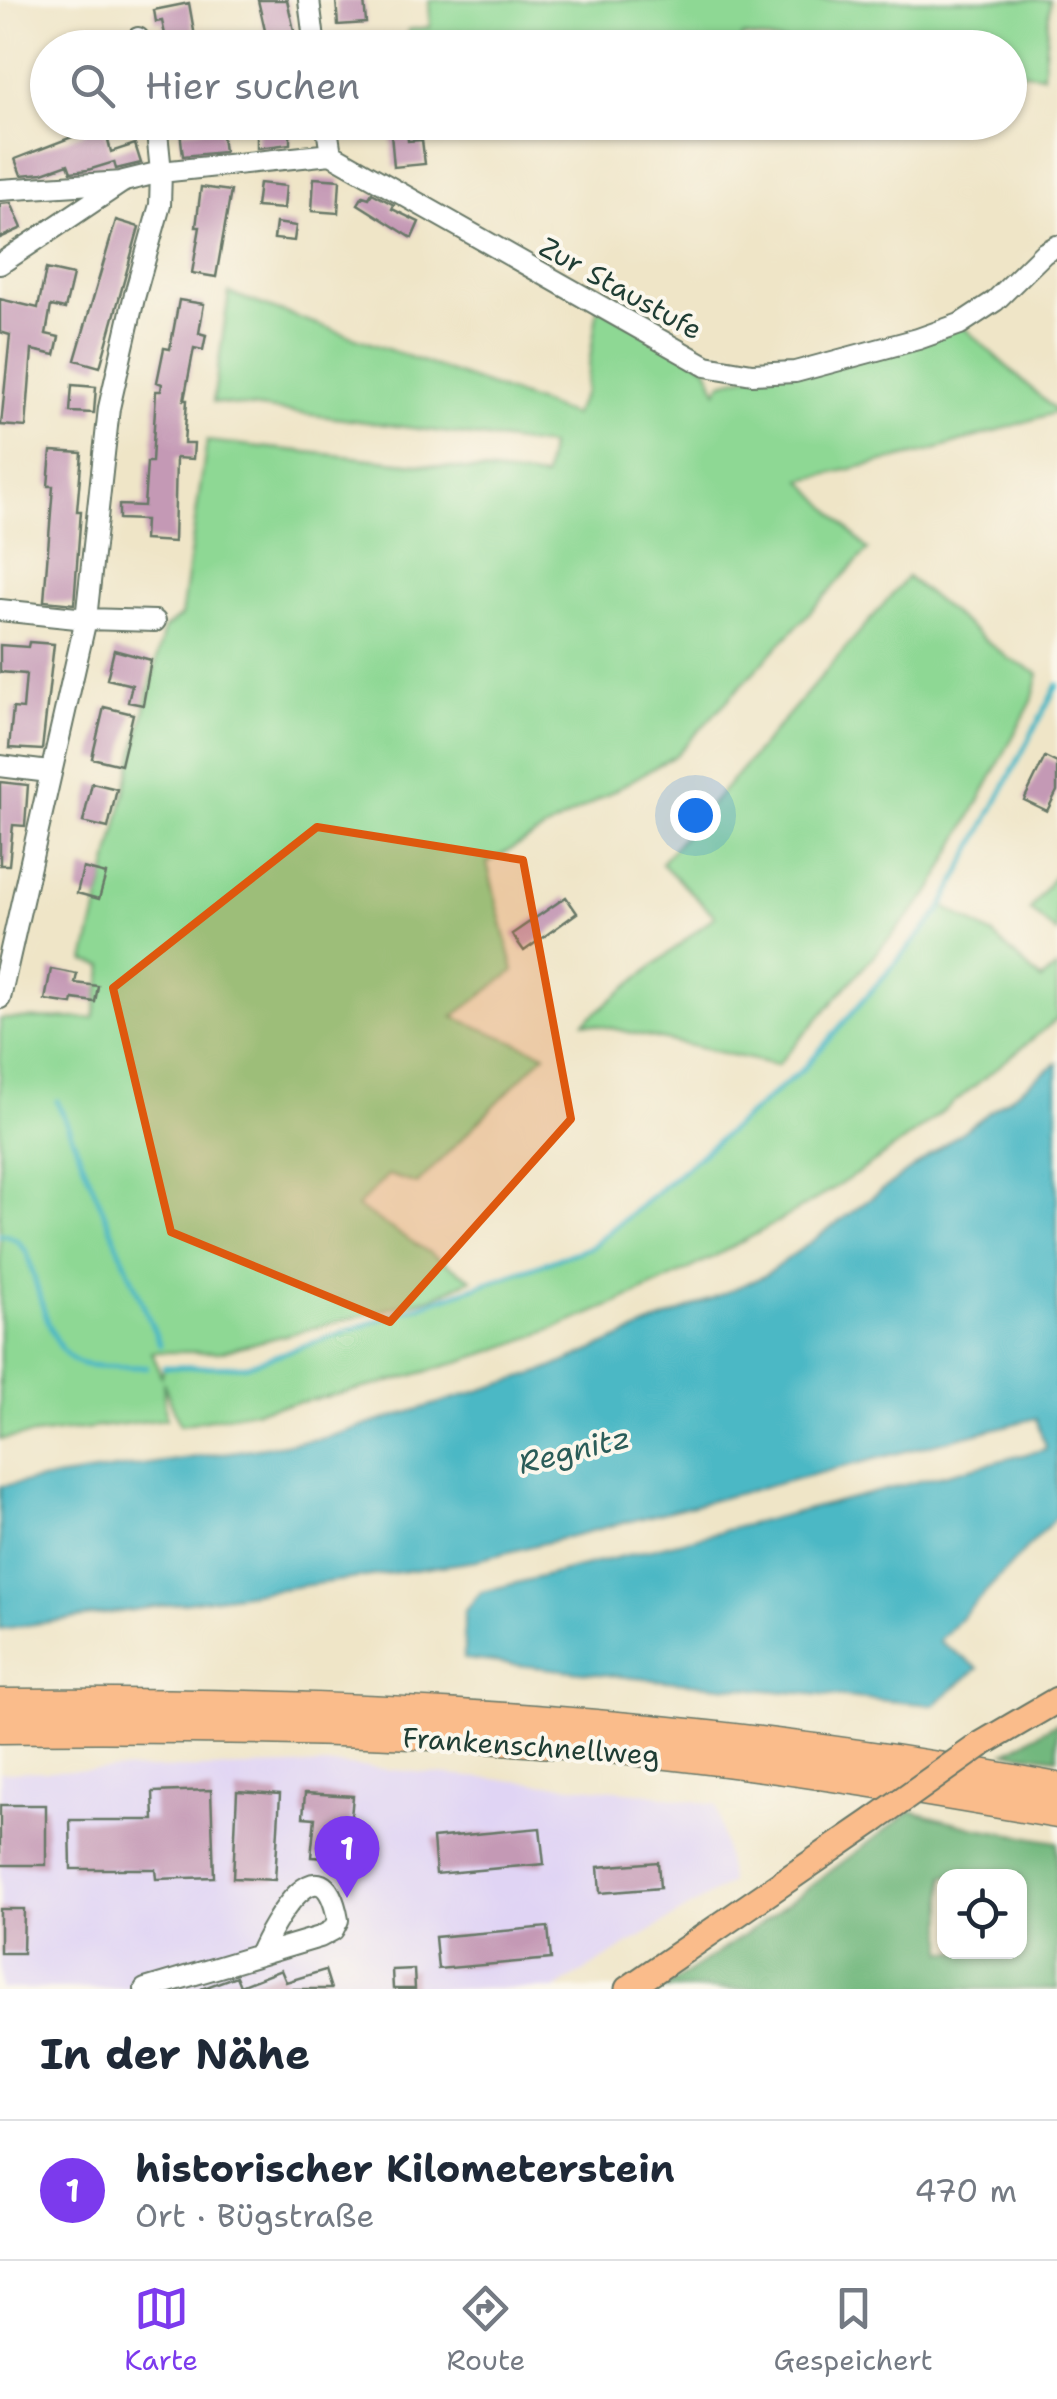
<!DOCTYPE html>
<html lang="de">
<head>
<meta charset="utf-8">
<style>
  :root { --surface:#fff; --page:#f6f6f7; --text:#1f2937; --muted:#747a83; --line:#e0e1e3; --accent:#7c3aed }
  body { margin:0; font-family:"Shantell Sans",sans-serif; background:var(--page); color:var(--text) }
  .controls { position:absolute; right:30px; bottom:30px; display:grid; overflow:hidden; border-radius:20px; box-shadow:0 2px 8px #0004 }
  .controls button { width:90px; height:90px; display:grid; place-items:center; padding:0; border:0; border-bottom:2px solid var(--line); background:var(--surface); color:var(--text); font:50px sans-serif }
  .you { position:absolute; left:695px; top:815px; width:35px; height:35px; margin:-25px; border:8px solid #fff; border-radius:50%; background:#1a73e8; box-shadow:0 0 0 15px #1a73e833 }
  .badge { display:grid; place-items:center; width:65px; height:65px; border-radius:50%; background:var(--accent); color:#fff; font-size:32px; font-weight:700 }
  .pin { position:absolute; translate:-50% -82px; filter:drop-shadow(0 2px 5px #0008) }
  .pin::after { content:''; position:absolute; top:52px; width:35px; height:30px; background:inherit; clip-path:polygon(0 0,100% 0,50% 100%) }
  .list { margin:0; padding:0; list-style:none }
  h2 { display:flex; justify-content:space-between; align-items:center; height:130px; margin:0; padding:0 40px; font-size:42px }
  h2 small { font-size:32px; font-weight:400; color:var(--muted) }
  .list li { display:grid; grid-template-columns:65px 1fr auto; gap:30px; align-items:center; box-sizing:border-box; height:140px; padding:0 40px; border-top:2px solid var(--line) }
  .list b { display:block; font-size:38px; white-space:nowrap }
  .list p { margin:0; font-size:32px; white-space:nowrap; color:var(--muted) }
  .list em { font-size:32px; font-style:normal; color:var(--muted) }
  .icon { flex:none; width:55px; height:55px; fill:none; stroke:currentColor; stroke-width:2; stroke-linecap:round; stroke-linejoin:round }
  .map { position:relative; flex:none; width:1057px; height:1989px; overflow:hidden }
  .search { position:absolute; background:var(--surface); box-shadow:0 2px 8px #0004; left:30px; right:30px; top:30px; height:110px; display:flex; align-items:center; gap:25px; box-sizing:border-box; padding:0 35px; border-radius:55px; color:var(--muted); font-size:38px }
  .sheet { height:270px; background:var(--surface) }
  nav { display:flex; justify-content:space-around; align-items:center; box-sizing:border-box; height:140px; border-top:2px solid var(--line); background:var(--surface); font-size:28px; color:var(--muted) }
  nav a { display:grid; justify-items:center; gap:5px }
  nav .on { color:var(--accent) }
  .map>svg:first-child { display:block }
</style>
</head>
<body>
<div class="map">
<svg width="1057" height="1989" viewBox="0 0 1057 1989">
  <rect width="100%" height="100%" fill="#fbf7ec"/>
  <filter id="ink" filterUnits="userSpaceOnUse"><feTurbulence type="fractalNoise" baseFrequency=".01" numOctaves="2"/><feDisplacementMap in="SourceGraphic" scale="20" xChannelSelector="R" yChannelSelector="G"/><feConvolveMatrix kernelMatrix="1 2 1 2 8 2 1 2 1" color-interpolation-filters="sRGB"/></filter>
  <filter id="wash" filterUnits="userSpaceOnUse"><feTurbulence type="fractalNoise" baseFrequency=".0048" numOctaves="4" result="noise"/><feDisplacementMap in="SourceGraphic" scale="40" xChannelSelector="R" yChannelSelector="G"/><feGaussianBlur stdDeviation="2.25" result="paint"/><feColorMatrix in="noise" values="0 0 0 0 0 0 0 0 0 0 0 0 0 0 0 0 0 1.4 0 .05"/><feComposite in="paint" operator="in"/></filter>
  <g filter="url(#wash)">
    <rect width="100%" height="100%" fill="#efe5c7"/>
    <path fill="#e0d4f4" d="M 339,1765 L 637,1792 L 717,1805 L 730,1883 L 555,1989 L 0,1989 L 0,1772 Z"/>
    <path fill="#8ed894" stroke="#568a64" stroke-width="2.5" d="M 429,0 L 1050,0 L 1043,75 L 1010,71 L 1010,48 L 828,48 L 742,36 L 739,48 L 411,48 L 408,30 L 430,27 Z
      M 229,293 L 573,415 L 585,392 L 598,306 L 706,366 L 717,391 L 722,382 L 960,324 L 1057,412 L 931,451 L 802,480 L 868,550 L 676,755 L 487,863 L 514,971 L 453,1017 L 545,1054 L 417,1184 L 388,1175 L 357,1207 L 471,1279 L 434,1297 L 219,1352 L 152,1352 L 161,1376 L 164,1367 L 245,1366 L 591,1247 L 804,1068 L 943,906 L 993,935 L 1041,980 L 1057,967 L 1057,1019 C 986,1076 916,1137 839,1185 C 709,1267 566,1332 418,1374 C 340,1397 259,1409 180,1425 L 163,1382 L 166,1419 L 0,1439 L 0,1019 L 94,1018 L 104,966 L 85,961 L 164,629 L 181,616 L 207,441 L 545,478 L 549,446 L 213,402 Z
      M 907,577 L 1009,659 L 1039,674 L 1032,701 L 931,891 L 777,1065 L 584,1022 L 715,916 L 661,863 Z
      M 1057,872 L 1057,933 L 1030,910 Z"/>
    <path fill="#72b87e" stroke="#487a59" stroke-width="2.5" fill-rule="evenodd" d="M 1057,1723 L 1057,1758 L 1006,1752 Z
      M 911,1811 L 972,1827 L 1057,1842 L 1057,1989 L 664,1989 L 756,1927 ZM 1020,1876 L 1020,1952 L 944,1952 L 944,1876 Z"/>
    <path fill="#4bb8c5" stroke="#357a7c" stroke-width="2.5" d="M 1057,1063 L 1057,1516 L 939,1641 L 978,1668 L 934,1705 L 644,1679 L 464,1659 L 464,1612 L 481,1592 L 1046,1449 L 1036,1418 L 469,1562 L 0,1629 L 0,1486 L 325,1438 L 547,1370 L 764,1276 Z"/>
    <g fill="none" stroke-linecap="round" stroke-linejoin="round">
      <path stroke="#4bb8c5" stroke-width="5" d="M 57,1101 L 160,1345
        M 0,1235 C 13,1235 20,1242 27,1253 C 37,1282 49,1356 82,1364 C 102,1368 126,1366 147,1367
        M 164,1367 L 245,1366 L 591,1247 L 804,1068 L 939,913 L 1057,685"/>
    </g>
    <g id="blocks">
      <path fill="#c499b5" d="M 258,0 L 287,0 L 298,48 L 269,48 Z
        M 336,0 L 364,0 L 366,23 L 338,25 Z
        M 189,3 L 197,48 L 168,48 L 162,21 L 156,22 L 154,10 Z
        M 257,122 L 290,122 L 290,144 L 257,148 Z
        M 390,122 L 406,122 L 408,141 L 422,140 L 425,164 L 394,167 Z
        M 83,123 L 104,124 L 111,152 L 135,144 L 141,163 L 116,169 L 114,162 L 88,170 L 71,172 L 68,164 L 43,173 L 21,175 L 15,159 L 85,132 Z
        M 221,127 L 224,152 L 183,156 L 180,131 Z
        M 314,178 L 340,180 L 338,213 L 312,211 Z
        M 259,183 L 286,186 L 284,209 L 256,207 Z
        M 201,187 L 231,191 L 216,277 L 192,273 L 200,227 L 196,227 Z
        M 372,193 L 394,205 L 392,209 L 419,222 L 412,238 L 358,204 L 363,196 L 369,198 Z
        M 11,203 L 22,228 L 0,238 L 0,204 Z
        M 116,220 L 139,227 L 100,367 L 75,360 Z
        M 276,223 L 296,226 L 294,241 L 274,239 Z
        M 46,269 L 73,275 L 65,309 L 51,306 L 46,334 L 59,337 L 55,355 L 32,350 L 26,427 L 1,425 L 10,335 L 0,332 L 0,299 L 38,308 Z
        M 179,300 L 204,304 L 199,333 L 206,335 L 203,350 L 194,348 L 184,400 L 187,400 L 184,443 L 194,443 L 193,459 L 176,458 L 174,542 L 144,540 L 145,520 L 119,519 L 119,505 L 144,506 L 147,462 L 152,462 L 156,391 L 161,391 L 162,384 L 157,382 L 164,348 L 170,349 Z
        M 72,385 L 96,387 L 94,413 L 70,412 Z
        M 51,451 L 82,453 L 77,511 L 81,511 L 74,604 L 44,601 L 53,486 L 48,486 Z
        M 29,642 L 54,644 L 42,750 L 9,748 L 13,708 L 23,709 L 26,674 L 0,672 L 0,645 L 28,647 Z
        M 114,650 L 151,660 L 143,705 L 128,702 L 132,685 L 107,679 Z
        M 104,707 L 133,714 L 121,765 L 92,758 Z
        M 1045,757 L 1057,763 L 1057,791 L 1047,811 L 1024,800 Z
        M 0,782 L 28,785 L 25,826 L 13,825 L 9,865 L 0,865 Z
        M 92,783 L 117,789 L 108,828 L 83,822 Z
        M 83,868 L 106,874 L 99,899 L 77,893 Z
        M 566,897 L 577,913 L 524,951 L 512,934 Z
        M 51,969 L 77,974 L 75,983 L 98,986 L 95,1002 L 73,999 L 72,1004 L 45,1000 Z
        M 211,1790 L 214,1877 L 156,1879 L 155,1869 L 71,1869 L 70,1820 L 154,1820 L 153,1792 Z
        M 237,1791 L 280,1794 L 275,1880 L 233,1878 Z
        M 305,1793 L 353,1796 L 347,1859 L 311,1857 L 315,1818 L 303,1817 Z
        M 0,1805 L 46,1805 L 46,1865 L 0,1865 Z
        M 540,1828 L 544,1864 L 436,1874 L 433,1838 Z
        M 658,1862 L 660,1888 L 600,1893 L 598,1867 Z
        M 0,1909 L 24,1909 L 23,1953 L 0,1953 Z
        M 548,1927 L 551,1959 L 438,1969 L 435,1937 Z
        M 414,1969 L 415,1989 L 393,1989 L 392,1970 Z
        M 281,1970 L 286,1982 L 325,1970 L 331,1989 L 201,1989 L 236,1976 L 240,1986 Z"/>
    </g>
  </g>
  <g filter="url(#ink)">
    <use href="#blocks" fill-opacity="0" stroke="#687867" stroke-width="2.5"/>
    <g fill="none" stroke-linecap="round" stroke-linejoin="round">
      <defs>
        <path id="minor" d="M 309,0 L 315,48
          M 138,38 L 140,48
          M 326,122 L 331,154
          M 331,154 L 706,366 L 752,374 L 795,372 L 918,339 L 960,324 L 995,301 L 1044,253 L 1057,246
          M 0,190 L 123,182
          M 0,264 L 124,181 L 161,172 L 331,154
          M 0,610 L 86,619 L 155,621
          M 0,766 L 49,772
          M 0,998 L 86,619 L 109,408 L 134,298 L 160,205 L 161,172 L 156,122
          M 145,1989 L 320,1937 L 333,1930 L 338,1920 C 323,1834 272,1924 259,1955"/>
        <path id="major" d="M 980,1745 L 1057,1700
          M 628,1989 L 874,1820"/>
        <path id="highway" d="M 0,1703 C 354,1700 708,1720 1057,1787
          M 0,1729 C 219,1727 441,1730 659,1754 C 793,1769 925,1791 1057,1814"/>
      </defs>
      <use href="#minor" stroke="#687867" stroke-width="24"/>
      <use href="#major" stroke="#687867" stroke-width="29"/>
      <use href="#highway" stroke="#687867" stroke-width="31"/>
      <use href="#minor" stroke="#fff" stroke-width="20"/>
      <use href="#major" stroke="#fabc8b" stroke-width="25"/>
      <use href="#highway" stroke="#fabc8b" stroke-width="28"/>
      <defs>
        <path id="major-bridge" d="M 874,1820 L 980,1745"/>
      </defs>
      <use href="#major-bridge" stroke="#687867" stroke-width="29" stroke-linecap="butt"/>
      <use href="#major-bridge" stroke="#fabc8b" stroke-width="25"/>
    </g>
  </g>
  <path fill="#de580e" fill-opacity="0.2" stroke="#de580e" stroke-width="8" stroke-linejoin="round" d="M 317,827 L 523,860 L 571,1119 L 390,1322 L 171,1232 L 113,988 Z"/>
  <g text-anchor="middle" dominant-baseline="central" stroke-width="8" stroke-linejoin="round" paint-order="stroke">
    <g font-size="28" fill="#1f3d34" stroke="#fbf7ec">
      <text transform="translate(621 288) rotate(29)">Zur Staustufe</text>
      <text transform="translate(531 1746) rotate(4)">Frankenschnellweg</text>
    </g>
    <g font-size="30" font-style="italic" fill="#2a5c58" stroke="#fbf7ec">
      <text transform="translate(574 1450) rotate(-14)">Regnitz</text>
    </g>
  </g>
</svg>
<div class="controls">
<button><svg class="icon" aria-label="locate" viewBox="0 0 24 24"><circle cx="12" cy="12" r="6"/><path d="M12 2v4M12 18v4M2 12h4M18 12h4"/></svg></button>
</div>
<div class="you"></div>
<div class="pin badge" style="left:347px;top:1898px">1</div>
<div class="search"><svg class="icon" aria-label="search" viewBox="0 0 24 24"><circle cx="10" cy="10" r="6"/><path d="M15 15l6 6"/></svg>Hier suchen</div>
</div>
<section class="sheet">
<h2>In der Nähe<small></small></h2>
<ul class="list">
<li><span class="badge">1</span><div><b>historischer Kilometerstein</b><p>Ort · Bügstraße</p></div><em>470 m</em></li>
</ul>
</section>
<nav>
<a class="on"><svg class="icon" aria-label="map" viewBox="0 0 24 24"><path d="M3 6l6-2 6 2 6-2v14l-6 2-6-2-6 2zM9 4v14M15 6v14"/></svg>Karte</a>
<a><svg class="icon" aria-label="directions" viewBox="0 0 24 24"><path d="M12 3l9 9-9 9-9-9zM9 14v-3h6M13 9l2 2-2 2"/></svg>Route</a>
<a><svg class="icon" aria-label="saved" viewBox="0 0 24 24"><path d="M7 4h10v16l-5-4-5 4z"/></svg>Gespeichert</a>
</nav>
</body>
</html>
